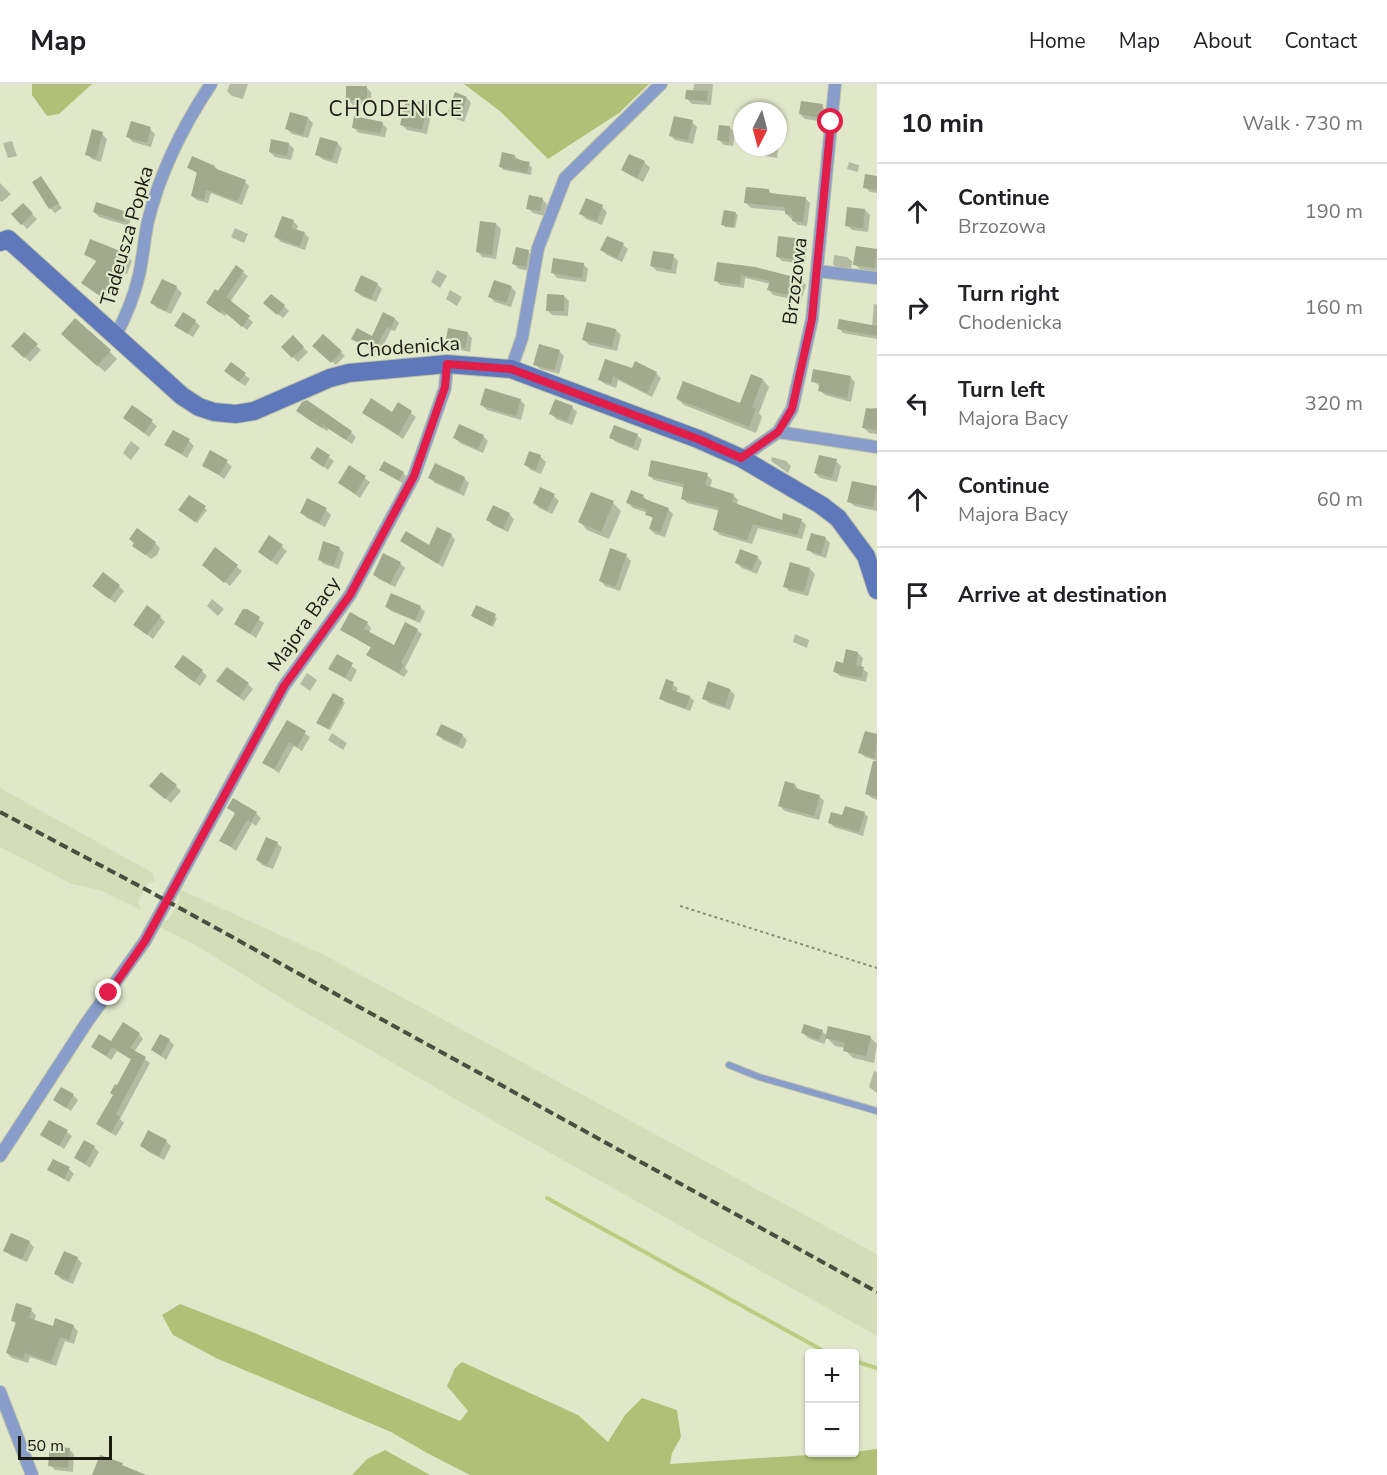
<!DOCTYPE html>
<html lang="en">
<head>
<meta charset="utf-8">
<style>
  :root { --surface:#fff; --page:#f2f2f2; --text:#202124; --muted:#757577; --line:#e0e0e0 }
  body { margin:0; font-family:"Nunito Sans",sans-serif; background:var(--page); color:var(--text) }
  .controls { position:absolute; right:18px; bottom:18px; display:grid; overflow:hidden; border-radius:6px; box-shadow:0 2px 4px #0004 }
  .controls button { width:54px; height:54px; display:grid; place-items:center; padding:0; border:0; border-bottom:2px solid var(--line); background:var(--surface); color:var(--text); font:30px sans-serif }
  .compass { position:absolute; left:733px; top:18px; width:54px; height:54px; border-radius:50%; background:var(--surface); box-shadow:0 2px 4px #0004; rotate:186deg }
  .scale { position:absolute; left:18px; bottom:15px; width:94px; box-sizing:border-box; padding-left:6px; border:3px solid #1a1c12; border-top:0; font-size:16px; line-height:21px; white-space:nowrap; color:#1a1c12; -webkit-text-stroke:4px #e1e8ca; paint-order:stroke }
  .stop { position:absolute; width:18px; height:18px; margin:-14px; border:4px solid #e11d48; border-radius:50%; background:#fff }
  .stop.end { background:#e11d48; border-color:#fff; box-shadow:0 2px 6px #0008 }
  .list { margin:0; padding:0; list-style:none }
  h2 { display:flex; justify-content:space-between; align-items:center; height:78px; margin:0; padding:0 24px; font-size:26px }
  h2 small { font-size:20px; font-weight:400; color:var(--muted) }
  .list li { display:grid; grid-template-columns:39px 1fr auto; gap:18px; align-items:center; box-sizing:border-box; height:96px; padding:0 24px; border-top:2px solid var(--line) }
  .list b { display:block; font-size:22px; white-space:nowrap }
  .list p { margin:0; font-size:20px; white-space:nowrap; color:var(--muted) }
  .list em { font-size:20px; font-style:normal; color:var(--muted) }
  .icon { flex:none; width:33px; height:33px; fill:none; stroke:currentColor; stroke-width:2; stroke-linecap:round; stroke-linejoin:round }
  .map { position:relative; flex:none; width:877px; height:1391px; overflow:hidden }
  header { display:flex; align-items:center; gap:36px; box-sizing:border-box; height:84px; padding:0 30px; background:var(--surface); border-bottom:2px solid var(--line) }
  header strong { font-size:28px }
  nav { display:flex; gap:33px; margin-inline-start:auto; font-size:21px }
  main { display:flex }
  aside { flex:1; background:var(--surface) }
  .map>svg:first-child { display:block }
</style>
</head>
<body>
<header>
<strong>Map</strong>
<nav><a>Home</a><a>Map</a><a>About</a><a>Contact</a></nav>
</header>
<main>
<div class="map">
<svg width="877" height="1391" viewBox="0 0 877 1391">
  <rect width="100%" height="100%" fill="#e1e8ca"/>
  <path fill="#d4ddb8" d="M 0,704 L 153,789 L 155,797 L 148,799 L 138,818 L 141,826 L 102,807 L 72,800 L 0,763 Z
    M 177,804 L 324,871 L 877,1170 L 877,1252 L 504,1043 L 296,923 L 195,861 L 157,842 L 169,835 L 180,816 Z"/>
  <path fill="#b1c076" d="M 32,0 L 92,0 L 59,30 L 47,32 L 32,11 Z
    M 464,0 L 649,0 L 619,29 L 548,75 L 501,28 Z
    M 180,1220 L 257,1250 L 460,1337 L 468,1327 L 447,1302 L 455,1284 L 462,1278 L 578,1331 L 608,1358 L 625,1331 L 642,1314 L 677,1326 L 681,1353 L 672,1369 L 670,1380 L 854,1368 L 877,1365 L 877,1391 L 470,1391 L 427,1369 L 391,1348 L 216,1274 L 173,1251 L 162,1231 Z
    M 385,1366 L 430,1391 L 352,1391 L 367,1375 Z"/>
  <path fill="#0003" d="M 230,0 L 248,0 L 243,15 L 232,12 L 227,7 Z
    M 694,0 L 713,0 L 711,21 L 692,20 L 687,15 L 693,8 Z
    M 366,3 L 371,8 L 372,20 L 353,21 L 348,16 Z
    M 467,14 L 471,19 L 464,38 L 454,34 L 449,30 Z
    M 427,22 L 432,27 L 427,50 L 407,46 L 402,41 Z
    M 822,22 L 827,27 L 825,38 L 805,35 L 800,30 Z
    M 308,34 L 313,39 L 308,54 L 292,50 L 287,45 Z
    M 692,38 L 697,43 L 693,60 L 675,56 L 670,51 Z
    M 382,39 L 387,44 L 385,53 L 359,49 L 354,44 Z
    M 730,44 L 735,49 L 733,62 L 724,61 L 719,56 Z
    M 150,45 L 155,50 L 151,63 L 133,58 L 128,53 Z
    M 102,50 L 107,55 L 101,78 L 92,75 L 87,70 Z
    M 778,55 L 780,56 L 777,74 L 752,70 L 747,65 L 748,63 L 778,63 Z
    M 12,57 L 17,72 L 8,74 L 3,59 Z
    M 337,59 L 342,64 L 337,80 L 322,75 L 317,70 Z
    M 289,60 L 294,65 L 291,76 L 275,73 L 270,68 Z
    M 514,72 L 532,83 L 531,91 L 504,86 L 500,82 Z
    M 630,72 L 645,79 L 650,84 L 643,98 L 628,90 L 623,86 Z
    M 193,74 L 215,83 L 220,88 L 245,98 L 249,102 L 242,121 L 211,109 L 208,119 L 197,116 L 192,112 L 198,90 L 189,84 Z
    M 849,78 L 859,81 L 858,88 L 847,85 Z
    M 877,93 L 877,109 L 870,108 L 865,103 Z
    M 41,94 L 62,124 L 55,129 L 50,124 Z
    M 0,99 L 11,110 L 2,118 L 0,117 Z
    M 769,107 L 773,111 L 805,114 L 810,119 L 807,142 L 798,141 L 786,130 L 786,127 L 751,124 L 746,119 Z
    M 542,115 L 547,120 L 545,132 L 533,129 L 528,124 Z
    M 23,121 L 37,135 L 27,145 L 13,130 Z
    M 602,123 L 607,128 L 602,141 L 586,135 L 581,130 Z
    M 865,126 L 870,131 L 868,148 L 852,146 L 847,141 Z
    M 94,128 L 126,129 L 131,134 L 129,142 L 99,133 Z
    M 735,129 L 738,131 L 735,144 L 725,143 L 723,140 Z
    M 293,137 L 298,142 L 296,147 L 304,149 L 309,154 L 305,166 L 281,158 L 276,153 Z
    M 496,140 L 501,145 L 496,175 L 482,173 L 478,168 Z
    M 235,144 L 248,150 L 244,159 L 231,153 Z
    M 802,156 L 807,161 L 805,180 L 782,177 L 777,172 Z
    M 91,157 L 127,172 L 132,177 L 127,190 L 123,189 L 106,215 L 88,204 L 97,178 L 85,170 Z
    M 623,161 L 628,165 L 622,178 L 607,171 L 602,166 Z
    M 877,166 L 877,188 L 860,185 L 852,178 L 851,186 L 838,185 L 833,180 L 834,171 L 847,173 L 855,180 Z
    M 528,168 L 533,173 L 531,187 L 519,185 L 514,180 Z
    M 673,172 L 678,177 L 676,190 L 657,187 L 652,182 Z
    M 583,180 L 588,185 L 586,198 L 557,194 L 553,189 Z
    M 718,180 L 801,196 L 806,201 L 801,217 L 773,211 L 769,206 L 770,200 L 745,194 L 744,204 L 720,201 L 716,196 Z
    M 236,183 L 248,192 L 230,218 L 253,238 L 247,246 L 227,229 L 225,232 L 212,223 L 218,209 Z
    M 437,186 L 447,192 L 440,204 L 431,198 Z
    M 163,197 L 177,204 L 182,209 L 171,230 L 157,224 L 152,219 Z
    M 377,200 L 382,205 L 376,218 L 361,212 L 356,207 Z
    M 511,203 L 516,208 L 511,223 L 495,218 L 490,213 Z
    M 450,206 L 462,213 L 457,222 L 446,215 Z
    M 564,212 L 569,217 L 568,232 L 552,231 L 547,226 Z
    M 874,220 L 877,221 L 877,255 L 843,249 L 839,244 L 872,243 Z
    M 284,222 L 289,227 L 283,234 L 270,224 Z
    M 395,235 L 399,239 L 395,247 L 391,246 L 379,270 L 353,254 L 373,254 Z
    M 195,237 L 200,242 L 193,253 L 176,242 Z
    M 616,246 L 621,251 L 617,267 L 589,261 L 584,256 Z
    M 467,249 L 472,254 L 470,268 L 451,264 L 446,259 Z
    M 25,250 L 41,266 L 30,278 L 13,262 Z
    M 323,252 L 345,272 L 336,281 L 314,262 Z
    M 293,254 L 308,268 L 298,278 L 283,263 Z
    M 71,258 L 109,267 L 117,275 L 105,288 Z
    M 559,267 L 564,272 L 559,290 L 540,285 L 535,280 Z
    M 231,280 L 250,295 L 245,302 L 231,292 Z
    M 633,286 L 656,289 L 661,294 L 652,313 L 618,296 L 616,304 L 605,300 L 600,296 Z
    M 850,293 L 855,298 L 851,318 L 825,311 L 820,306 L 821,303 L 813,297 Z
    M 763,296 L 769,303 L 759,329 L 762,333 L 756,349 L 684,321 L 678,315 L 741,321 Z
    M 520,316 L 525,321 L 521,336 L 487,326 L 482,321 Z
    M 398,320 L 416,333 L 403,355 L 364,329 L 392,330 Z
    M 133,323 L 157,342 L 149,353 L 130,338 Z
    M 572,323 L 577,328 L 572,341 L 556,335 L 551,330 Z
    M 873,324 L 877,324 L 877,350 L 869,349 L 864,344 Z
    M 303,332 L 351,348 L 356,353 L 352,360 L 329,345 L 327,347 Z
    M 637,351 L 642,356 L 638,367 L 616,358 L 611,353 Z
    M 483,352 L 488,357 L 483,369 L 460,359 L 455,354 Z
    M 131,357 L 140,364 L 131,376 L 123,369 Z
    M 189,357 L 194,362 L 187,374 L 166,361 Z
    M 317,365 L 334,377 L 328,386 L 312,374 Z
    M 530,369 L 541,373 L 546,378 L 541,390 L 531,386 L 526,381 Z
    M 772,373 L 786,377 L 791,382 L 788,389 L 771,377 Z
    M 836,377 L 841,382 L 837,398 L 820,394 L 815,389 Z
    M 227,378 L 232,383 L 224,395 L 204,381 Z
    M 350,384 L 370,398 L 360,414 L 340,399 Z
    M 381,385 L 403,389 L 408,394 L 404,400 L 386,390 Z
    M 649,391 L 707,391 L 712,396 L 710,404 L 733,411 L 738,416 L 737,421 L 783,438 L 801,436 L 806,441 L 802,455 L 758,444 L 752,460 L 720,451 L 715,446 L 720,427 L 687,419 L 682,414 L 685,404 L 654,396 Z
    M 430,394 L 464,394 L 469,399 L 464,412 L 435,399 Z
    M 853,399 L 877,404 L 877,427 L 854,422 L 849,417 Z
    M 554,412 L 559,417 L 552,430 L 539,424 L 534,419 Z
    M 643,412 L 648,417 L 668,425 L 673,430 L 665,453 L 655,450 L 650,445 L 654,436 L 648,429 L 633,424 L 628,419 Z
    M 189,413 L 207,426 L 197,439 L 182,428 Z
    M 613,419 L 621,427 L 609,455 L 587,446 L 580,438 Z
    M 326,426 L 331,431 L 325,443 L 307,434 L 302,429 Z
    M 509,430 L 514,435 L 508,448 L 493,441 L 488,436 Z
    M 451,451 L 455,456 L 443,483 L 402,457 L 429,463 Z
    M 270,453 L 287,467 L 277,481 L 259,468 Z
    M 825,454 L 830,459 L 826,474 L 813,470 L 808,465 Z
    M 155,459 L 160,464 L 157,471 L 151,475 L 139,466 Z
    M 339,464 L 344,469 L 339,485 L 324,480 L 319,475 Z
    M 216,466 L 242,487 L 230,502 L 209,485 Z
    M 626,472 L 631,477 L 620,507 L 605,502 L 601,497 Z
    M 757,473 L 762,478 L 757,490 L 742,484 L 737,479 Z
    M 400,479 L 405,484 L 395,503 L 379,495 L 374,490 Z
    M 810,485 L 815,490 L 808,512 L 789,507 L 785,502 Z
    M 119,502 L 124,507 L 115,519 L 99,507 Z
    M 212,515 L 224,525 L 218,532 L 207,522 Z
    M 386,522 L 420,523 L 425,528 L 420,539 L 391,527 Z
    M 477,523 L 497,534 L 493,543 L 472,532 Z
    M 244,525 L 264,539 L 256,554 L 236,540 Z
    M 160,533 L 165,538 L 153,555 L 140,545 Z
    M 367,539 L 371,544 L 369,549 L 394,563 L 417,546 L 422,550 L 405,584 L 408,587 L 404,593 L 373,575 L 368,571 L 372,564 L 342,546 Z
    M 795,550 L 809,556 L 807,564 L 793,558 Z
    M 858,569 L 863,574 L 861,584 L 868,589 L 866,598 L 840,592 L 835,588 Z
    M 337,572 L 357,586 L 351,598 L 330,585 Z
    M 202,587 L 207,592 L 200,602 L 181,588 Z
    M 307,589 L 317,596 L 310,607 L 300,600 Z
    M 666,597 L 678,604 L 676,609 L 690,613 L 694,617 L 690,627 L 665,618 L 661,614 Z
    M 709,599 L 730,606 L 735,611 L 730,626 L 709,619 L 704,614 Z
    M 248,600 L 253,605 L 244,617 L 223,602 Z
    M 343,617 L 345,619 L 330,646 L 320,640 Z
    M 288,638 L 310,653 L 302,667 L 294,662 L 279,689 L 264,679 Z
    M 332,649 L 347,659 L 343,666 L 328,656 Z
    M 866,649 L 877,652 L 877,677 L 865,673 L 860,668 Z
    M 438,651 L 462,651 L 467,656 L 463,665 L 443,656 Z
    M 877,695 L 877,716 L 872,714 L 867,710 Z
    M 795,701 L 800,707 L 819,712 L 824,717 L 819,736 L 785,727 L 780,722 Z
    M 176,702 L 181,707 L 171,719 L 156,707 Z
    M 229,724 L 256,729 L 261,734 L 256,742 L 252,739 L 236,767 L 221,756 L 236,730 Z
    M 864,729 L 868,733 L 863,752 L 834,743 L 830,739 L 844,732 Z
    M 277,759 L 282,764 L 273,785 L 262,781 L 258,776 Z
    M 822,947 L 827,952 L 870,953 L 877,960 L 874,979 L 853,974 L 845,966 L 845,964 L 835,962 L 827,954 L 824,960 L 808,954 L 803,949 Z
    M 139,950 L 143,955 L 134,968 L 150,979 L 120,1035 L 124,1039 L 116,1052 L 98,1040 L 132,976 L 117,967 L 111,976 L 93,963 Z
    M 169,956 L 174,961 L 166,976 L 153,966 Z
    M 874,987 L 877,988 L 877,1009 L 869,1003 Z
    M 73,1011 L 78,1016 L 71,1027 L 55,1016 Z
    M 67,1048 L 72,1052 L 64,1065 L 42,1050 Z
    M 166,1057 L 171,1062 L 164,1076 L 147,1067 L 142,1062 Z
    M 94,1063 L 99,1068 L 90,1084 L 76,1074 Z
    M 69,1085 L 74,1090 L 69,1098 L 49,1086 Z
    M 29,1158 L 34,1163 L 27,1178 L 10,1171 L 5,1166 Z
    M 77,1174 L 82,1179 L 73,1200 L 61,1195 L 56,1190 Z
    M 31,1226 L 36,1231 L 34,1237 L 53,1244 L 73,1242 L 78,1247 L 74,1260 L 65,1257 L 56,1282 L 30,1273 L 28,1279 L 12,1274 L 7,1269 L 17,1241 L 13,1236 Z
    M 69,1365 L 74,1370 L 73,1388 L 55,1386 L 50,1381 Z"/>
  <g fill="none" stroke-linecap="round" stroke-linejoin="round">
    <path stroke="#bccc81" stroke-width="4" d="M 547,1114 L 822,1266 L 832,1270
      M 854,1277 L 877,1284"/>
  </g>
  <path fill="#a2a98d" d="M 346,2 L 367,2 L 367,16 L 346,16 Z
    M 686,6 L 708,7 L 707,17 L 685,15 Z
    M 455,8 L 467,13 L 459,35 L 447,30 Z
    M 406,15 L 428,20 L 422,46 L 400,41 Z
    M 801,17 L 823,20 L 821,34 L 799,30 Z
    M 290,28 L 308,33 L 303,51 L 285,45 Z
    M 354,32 L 383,38 L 380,49 L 352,44 Z
    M 674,32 L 693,36 L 688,56 L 669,52 Z
    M 131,37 L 151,43 L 147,59 L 126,53 Z
    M 719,41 L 730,42 L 729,58 L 717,56 Z
    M 92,45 L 103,48 L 96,74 L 85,71 Z
    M 320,53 L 338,58 L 332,76 L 315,71 Z
    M 271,55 L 289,59 L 287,72 L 269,68 Z
    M 502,68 L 515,71 L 514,75 L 530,78 L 527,89 L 499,83 Z
    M 629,70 L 645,77 L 637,94 L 621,86 Z
    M 192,72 L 215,82 L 214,84 L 246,96 L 238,117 L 206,106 L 204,116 L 191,112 L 197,88 L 187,84 Z
    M 865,90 L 877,92 L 877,106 L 863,104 Z
    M 41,92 L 59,119 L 49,125 L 32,98 Z
    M 746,103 L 769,105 L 769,109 L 806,113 L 803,138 L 792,137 L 793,131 L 785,130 L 785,123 L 744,119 Z
    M 529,111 L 543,114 L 540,127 L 526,125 Z
    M 586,114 L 603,121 L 597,137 L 579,130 Z
    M 96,118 L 127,128 L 124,138 L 93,128 Z
    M 23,119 L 33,129 L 21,141 L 11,130 Z
    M 847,123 L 865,125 L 863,144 L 845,142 Z
    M 724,126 L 736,128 L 733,143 L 721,141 Z
    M 282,132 L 294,136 L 291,144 L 305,148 L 300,162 L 274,153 Z
    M 480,137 L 496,139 L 492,171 L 476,168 Z
    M 607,152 L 624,159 L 617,174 L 600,166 Z
    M 778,152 L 803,155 L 800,176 L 776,173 Z
    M 90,155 L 128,170 L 122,186 L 118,185 L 100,212 L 81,199 L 97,176 L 84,171 Z
    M 856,162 L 877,165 L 875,184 L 853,181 Z
    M 516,163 L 529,166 L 526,183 L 512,180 Z
    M 653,167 L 674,170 L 671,186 L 650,182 Z
    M 553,174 L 584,179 L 582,194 L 551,189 Z
    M 717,178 L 755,183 L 802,195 L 796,213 L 767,206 L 770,197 L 741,191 L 740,201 L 714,197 Z
    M 236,181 L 244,187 L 226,213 L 250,232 L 242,243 L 222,226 L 220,229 L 206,219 L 215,205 L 218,207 Z
    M 361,191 L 378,199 L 371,215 L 354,207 Z
    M 162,195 L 177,202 L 166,227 L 150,219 Z
    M 494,196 L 512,202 L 506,219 L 488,213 Z
    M 271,210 L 285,221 L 277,231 L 263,219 Z
    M 547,210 L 564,211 L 564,227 L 546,227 Z
    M 183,228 L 196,236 L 188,250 L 174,242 Z
    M 383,228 L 395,234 L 391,244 L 387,243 L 374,267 L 351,255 L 357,244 L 372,252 Z
    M 75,234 L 111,266 L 97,282 L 61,250 Z
    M 839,235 L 877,242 L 877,252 L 837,245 Z
    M 587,238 L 616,245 L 612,263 L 582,256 Z
    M 448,244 L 468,248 L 465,264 L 445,260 Z
    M 24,248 L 38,260 L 24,274 L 11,262 Z
    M 323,250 L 342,267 L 331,279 L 312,262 Z
    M 293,251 L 304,263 L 292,274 L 281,263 Z
    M 539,260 L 560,266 L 554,286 L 533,281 Z
    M 605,275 L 632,284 L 635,277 L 657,288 L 647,309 L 613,292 L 611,300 L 598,296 Z
    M 231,278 L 246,289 L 239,298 L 224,287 Z
    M 813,285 L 851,292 L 847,314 L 818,307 L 820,299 L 811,298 Z
    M 751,290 L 763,295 L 752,323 L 756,325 L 749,343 L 676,315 L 683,297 L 740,319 Z
    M 485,304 L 521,315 L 516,332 L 480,321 Z
    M 371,314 L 392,328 L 398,318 L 412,327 L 398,351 L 362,329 Z
    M 555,315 L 573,322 L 567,337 L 549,330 Z
    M 307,316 L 352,347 L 346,356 L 323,341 L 322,344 L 296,327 L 302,318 Z
    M 132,321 L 153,336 L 144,349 L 123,334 Z
    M 866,324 L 877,325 L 877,346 L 862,344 Z
    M 459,340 L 484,351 L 478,365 L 453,354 Z
    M 614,341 L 638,350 L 633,363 L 609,354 Z
    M 173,346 L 190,355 L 182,370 L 164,361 Z
    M 317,363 L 330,371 L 323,383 L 310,374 Z
    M 210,366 L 228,376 L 219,391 L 202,382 Z
    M 529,367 L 541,371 L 536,386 L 524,381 Z
    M 819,371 L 837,375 L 832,394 L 814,389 Z
    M 651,376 L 708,389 L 705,401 L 734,410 L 732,418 L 782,436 L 783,429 L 802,435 L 797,451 L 753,440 L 747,456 L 713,446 L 719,424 L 681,415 L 684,400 L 648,392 Z
    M 384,377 L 404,388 L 399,396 L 379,386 Z
    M 435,379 L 465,393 L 459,408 L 428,394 Z
    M 349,381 L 366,392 L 355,410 L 338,399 Z
    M 852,397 L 877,402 L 873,423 L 847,418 Z
    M 540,403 L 555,410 L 547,426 L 533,419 Z
    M 631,406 L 644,411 L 642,414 L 669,424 L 660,449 L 649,445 L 653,433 L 645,431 L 647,426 L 626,419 Z
    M 591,408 L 614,417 L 601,448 L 578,438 Z
    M 189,411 L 206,422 L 195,438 L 178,426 Z
    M 307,414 L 327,424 L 319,439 L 300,429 Z
    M 493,421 L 510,429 L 503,445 L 486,436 Z
    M 437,443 L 452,450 L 438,480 L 400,457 L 406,447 L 429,461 Z
    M 137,444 L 156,458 L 152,466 L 145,471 L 132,462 L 134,459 L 129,455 Z
    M 811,449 L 826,453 L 821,470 L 806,466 Z
    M 269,451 L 283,461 L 271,477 L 258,468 Z
    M 323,457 L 340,463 L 334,481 L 318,476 Z
    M 215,463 L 238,481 L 224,499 L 202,481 Z
    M 610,464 L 627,470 L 615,503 L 599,497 Z
    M 740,465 L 758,472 L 752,486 L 735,479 Z
    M 383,469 L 401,478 L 390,500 L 373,491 Z
    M 790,478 L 810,484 L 804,508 L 783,503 Z
    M 103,488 L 120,501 L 109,515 L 92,502 Z
    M 391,509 L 421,522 L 415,536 L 385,523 Z
    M 147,521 L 161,532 L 147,551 L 133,541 Z
    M 476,521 L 496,530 L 491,542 L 471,532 Z
    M 243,525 L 247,525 L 260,533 L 250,550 L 234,540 Z
    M 350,528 L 368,538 L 364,545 L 394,561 L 405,538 L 418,545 L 401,579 L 404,581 L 399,589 L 366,571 L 371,563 L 340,546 Z
    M 846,565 L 858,568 L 856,581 L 864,583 L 861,594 L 833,588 L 836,577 L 843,579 Z
    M 337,570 L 353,579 L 345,594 L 328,585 Z
    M 183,571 L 203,586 L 194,598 L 174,583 Z
    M 227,583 L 249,599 L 239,613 L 216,597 Z
    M 666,595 L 674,598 L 672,606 L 690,612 L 686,624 L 659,615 Z
    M 708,597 L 730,605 L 725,622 L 702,615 Z
    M 333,609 L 344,615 L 328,645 L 316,639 Z
    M 287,636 L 306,647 L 297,663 L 289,658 L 274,685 L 262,679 Z
    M 441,640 L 463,650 L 458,661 L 436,651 Z
    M 865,647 L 877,650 L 875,674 L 858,669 Z
    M 873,677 L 877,677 L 877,713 L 865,710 Z
    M 161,688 L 177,701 L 165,715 L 149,702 Z
    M 785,697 L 795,700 L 794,704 L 820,711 L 814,732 L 778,722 Z
    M 233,714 L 257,728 L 251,738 L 247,736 L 231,763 L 219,757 L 235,729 L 227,724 Z
    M 845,722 L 865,728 L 859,748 L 828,739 L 831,728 L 842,731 Z
    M 266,753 L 278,758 L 267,781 L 256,776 Z
    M 123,938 L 140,949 L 130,964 L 146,973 L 116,1030 L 120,1033 L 111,1049 L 96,1040 L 113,1011 L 110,1009 L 115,1000 L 117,1001 L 131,975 L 112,963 L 106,972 L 91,963 L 99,950 L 111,957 Z
    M 804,940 L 823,946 L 819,956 L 801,949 Z
    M 828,942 L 871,952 L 866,972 L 843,967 L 845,959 L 825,954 Z
    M 160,950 L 170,955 L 161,972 L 151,966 Z
    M 61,1003 L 74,1010 L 66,1024 L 53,1016 Z
    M 49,1036 L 68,1046 L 59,1062 L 40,1051 Z
    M 148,1046 L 167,1056 L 159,1072 L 140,1062 Z
    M 84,1056 L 95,1062 L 85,1080 L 74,1074 Z
    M 53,1075 L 70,1083 L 64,1095 L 47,1086 Z
    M 11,1149 L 30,1157 L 22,1175 L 3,1167 Z
    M 64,1167 L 78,1173 L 68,1196 L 54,1190 Z
    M 16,1219 L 32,1224 L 29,1234 L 53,1242 L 55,1234 L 74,1241 L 69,1256 L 60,1253 L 51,1278 L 25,1269 L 23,1275 L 6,1269 L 16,1238 L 11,1237 Z
    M 50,1362 L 70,1364 L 68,1384 L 48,1382 Z
    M 100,1371 L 123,1379 L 122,1381 L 146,1391 L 92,1391 Z"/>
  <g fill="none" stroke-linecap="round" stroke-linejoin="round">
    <defs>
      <path id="lane" d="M 729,981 L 759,993 L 877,1027"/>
      <path id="street" d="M 817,187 L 877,194
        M 116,251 C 126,232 134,213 139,191 C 143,174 144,155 148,137 C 160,88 183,42 211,0
        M 511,285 L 522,254 L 538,164 L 565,94 L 661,0
        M 778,348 L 877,363
        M 741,374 L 778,348 L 792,325 L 812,235 L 835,0
        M 0,1072 L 87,938 L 145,857 L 284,602 L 350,511 L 414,392 L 445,304 L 447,280
        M 0,1308 L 32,1391"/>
      <path id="secondary" d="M 0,158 L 8,155 L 182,312 L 199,323 L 214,328 L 236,330 L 254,327 L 330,294 L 349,289 L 447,280 L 511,285 L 698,355 L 741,374 L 821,421 L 838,434 L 866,472 L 877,506"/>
    </defs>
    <use href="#lane" stroke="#bdc3a9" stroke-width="8"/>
    <use href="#street" stroke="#bdc3a9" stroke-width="14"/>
    <use href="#secondary" stroke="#bdc3a9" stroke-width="20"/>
    <path stroke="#898e79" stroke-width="2" stroke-dasharray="3 3" stroke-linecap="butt" d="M 680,822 L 877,884"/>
    <use href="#lane" stroke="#899dcb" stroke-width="6"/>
    <use href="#street" stroke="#899dcb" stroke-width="12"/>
    <use href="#secondary" stroke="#5e78bb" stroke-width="18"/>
    <path stroke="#4a4e3f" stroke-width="4" stroke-dasharray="9 4.5" stroke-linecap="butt" d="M 0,728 L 145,805 L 877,1208"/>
  </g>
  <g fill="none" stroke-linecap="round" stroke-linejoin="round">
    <path stroke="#e11d48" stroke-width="8" d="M 109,909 L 145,857 L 284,602 L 350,511 L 414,392 L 445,303 L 447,280 L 511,285 L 698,355 L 741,374 L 778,348 L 792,325 L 812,235 L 831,38"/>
  </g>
  <g text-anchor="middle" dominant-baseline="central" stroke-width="4.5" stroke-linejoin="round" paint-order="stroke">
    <g font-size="20" fill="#1a1c12" stroke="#e1e8ca">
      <text transform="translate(127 152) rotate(-74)">Tadeusza Popka</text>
      <text transform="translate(795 197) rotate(-83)">Brzozowa</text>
      <text transform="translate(408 263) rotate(-4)">Chodenicka</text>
      <text transform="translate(304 540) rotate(-55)">Majora Bacy</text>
    </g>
    <g font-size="21" letter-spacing="1.5" fill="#1a1c12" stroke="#e1e8ca">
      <text x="396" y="25">CHODENICE</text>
    </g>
  </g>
</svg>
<div class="controls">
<button>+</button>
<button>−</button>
</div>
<svg class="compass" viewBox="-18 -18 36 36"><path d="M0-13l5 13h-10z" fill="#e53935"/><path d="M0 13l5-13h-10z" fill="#757577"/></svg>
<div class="scale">50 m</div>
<div class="stop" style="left:831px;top:38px"></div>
<div class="stop end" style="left:109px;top:909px"></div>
</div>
<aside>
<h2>10 min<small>Walk · 730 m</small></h2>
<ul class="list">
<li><svg class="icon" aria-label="ahead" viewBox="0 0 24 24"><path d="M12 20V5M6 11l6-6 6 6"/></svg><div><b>Continue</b><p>Brzozowa</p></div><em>190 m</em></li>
<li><svg class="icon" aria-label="right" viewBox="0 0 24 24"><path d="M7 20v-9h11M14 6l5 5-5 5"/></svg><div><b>Turn right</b><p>Chodenicka</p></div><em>160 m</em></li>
<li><svg class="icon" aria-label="left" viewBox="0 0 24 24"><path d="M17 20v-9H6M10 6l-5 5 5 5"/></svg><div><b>Turn left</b><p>Majora Bacy</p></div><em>320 m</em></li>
<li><svg class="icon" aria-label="ahead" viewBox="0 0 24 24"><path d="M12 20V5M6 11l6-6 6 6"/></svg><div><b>Continue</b><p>Majora Bacy</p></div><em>60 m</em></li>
<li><svg class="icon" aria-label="arrive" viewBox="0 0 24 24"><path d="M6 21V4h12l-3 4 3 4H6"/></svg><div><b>Arrive at destination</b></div></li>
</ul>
</aside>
</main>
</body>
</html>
